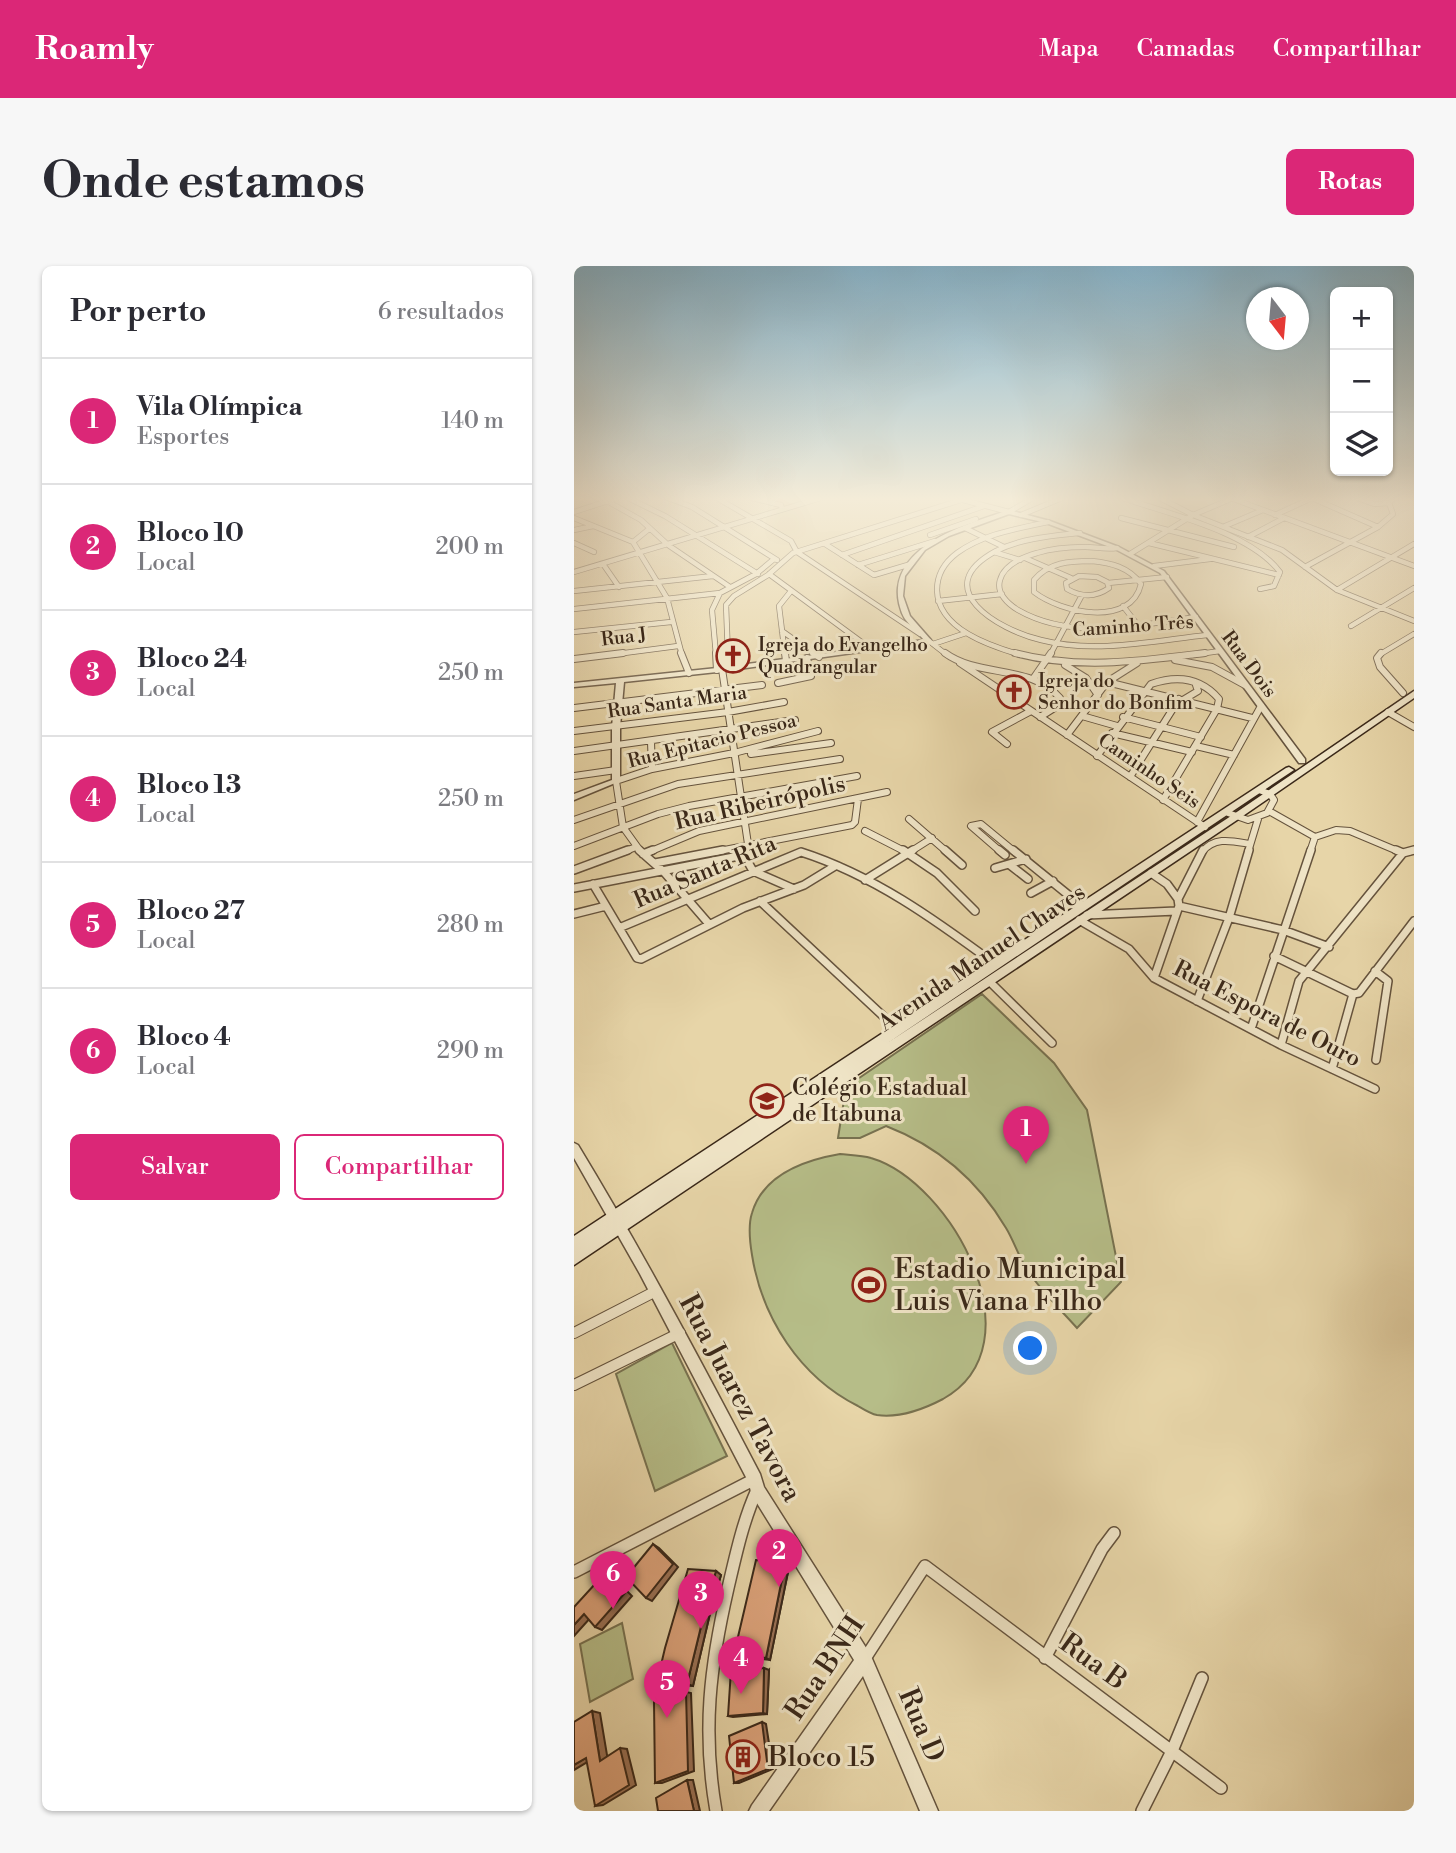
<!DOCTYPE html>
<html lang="pt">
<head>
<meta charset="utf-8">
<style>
  :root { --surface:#fff; --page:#f7f7f7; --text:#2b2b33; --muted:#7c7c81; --line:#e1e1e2; --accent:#db2777 }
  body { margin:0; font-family:"Libre Bodoni",serif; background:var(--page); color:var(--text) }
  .controls { position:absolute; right:21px; top:21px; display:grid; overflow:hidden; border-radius:10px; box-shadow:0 2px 5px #0004 }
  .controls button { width:63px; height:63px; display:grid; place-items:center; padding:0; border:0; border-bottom:2px solid var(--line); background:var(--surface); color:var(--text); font:35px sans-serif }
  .compass { position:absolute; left:672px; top:21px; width:63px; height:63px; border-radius:50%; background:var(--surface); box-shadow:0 2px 5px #0004; rotate:164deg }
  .you { position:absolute; left:457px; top:1083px; width:24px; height:24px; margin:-18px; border:5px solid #fff; border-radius:50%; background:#1a73e8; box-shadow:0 0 0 10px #1a73e833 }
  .badge { display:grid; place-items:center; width:46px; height:46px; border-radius:50%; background:var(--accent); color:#fff; font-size:23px; font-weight:700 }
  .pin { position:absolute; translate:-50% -58px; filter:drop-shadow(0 2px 4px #0008) }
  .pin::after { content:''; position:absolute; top:37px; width:24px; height:21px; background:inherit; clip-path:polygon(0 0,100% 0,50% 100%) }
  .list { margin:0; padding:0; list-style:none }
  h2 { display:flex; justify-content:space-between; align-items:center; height:91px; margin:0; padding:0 28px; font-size:30px }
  h2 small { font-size:23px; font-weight:400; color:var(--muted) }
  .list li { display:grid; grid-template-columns:46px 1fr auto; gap:21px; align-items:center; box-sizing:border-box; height:126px; padding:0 28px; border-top:2px solid var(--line) }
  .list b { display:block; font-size:26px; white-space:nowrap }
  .list p { margin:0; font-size:23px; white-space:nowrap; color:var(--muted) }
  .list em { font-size:23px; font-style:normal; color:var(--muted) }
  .actions { display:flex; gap:14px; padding:21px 28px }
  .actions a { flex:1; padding:16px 0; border:2px solid var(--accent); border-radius:10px; text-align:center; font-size:24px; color:var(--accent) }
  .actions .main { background:var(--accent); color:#fff }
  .icon { flex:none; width:38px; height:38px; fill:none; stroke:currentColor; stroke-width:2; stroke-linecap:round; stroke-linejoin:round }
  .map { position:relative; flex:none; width:840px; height:1545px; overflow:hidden; border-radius:10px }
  header { display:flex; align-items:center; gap:42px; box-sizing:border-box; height:98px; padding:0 35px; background:var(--accent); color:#fff }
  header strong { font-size:33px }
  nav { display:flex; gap:38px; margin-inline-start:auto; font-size:24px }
  .intro { display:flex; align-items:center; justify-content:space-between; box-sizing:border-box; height:168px; padding:0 42px }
  h1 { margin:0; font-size:49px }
  .button { padding:18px 32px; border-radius:10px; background:var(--accent); color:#fff; font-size:24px; font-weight:700 }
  main { display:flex; gap:42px; padding:0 42px }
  aside { flex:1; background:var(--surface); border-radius:10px; box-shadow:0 2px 5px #0004 }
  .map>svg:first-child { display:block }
</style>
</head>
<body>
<header>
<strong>Roamly</strong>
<nav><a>Mapa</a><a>Camadas</a><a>Compartilhar</a></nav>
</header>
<div class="intro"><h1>Onde estamos</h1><a class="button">Rotas</a></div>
<main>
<aside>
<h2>Por perto<small>6 resultados</small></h2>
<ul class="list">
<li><span class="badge">1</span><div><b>Vila Olímpica</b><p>Esportes</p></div><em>140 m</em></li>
<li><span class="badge">2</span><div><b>Bloco 10</b><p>Local</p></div><em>200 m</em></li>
<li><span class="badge">3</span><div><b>Bloco 24</b><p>Local</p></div><em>250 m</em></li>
<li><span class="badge">4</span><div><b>Bloco 13</b><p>Local</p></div><em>250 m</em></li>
<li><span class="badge">5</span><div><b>Bloco 27</b><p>Local</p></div><em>280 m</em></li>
<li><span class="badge">6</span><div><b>Bloco 4</b><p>Local</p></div><em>290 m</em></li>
</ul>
<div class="actions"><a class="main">Salvar</a><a>Compartilhar</a></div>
</aside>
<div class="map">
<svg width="840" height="1545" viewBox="0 0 840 1545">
  <rect width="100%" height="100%" fill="#e7d5a8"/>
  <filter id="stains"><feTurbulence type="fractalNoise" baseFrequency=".00286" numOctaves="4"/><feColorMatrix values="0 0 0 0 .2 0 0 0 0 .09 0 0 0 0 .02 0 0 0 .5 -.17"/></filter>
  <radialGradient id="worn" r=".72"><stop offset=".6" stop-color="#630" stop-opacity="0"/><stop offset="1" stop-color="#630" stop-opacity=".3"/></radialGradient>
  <path fill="#b6bd88" stroke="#787250" stroke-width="2" d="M 408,728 L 480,797 L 513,844 L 547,1016 L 503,1062 C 487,1044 467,1025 454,1005 C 445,992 440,975 432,962 C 403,913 364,880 312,860 L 286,872 L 264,872 L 272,821 Z
    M 266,888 C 276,889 288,889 297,892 C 378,916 466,1079 369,1133 C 350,1143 325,1152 303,1149 C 297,1148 289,1143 284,1140 C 226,1111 188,1052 178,989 C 176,977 174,959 178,947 C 189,909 231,894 266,888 Z
    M 98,1077 L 153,1190 L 81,1225 L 42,1108 Z
    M 48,1357 L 59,1413 L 16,1436 L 6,1378 Z"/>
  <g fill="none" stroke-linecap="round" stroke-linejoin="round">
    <defs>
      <path id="minor-far4" d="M 54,232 L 91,250 L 184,308
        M 94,232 L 118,241 L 203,294
        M 143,232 L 217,275 L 223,286
        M 178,232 L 207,239 L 208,243
        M 549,232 C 595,248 676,266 706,306 L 700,320 L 686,323
        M 586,232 L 619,249 L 708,284 L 763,324 L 840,355
        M 657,232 L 840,300
        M 783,232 L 800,238 L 815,237
        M 385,233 L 435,246 L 457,233
        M 33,235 L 67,254 L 94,279 L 156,321
        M 0,246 L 43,232
        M 447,249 L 488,232
        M 701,249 L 738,232 L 804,261
        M 0,252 L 59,276
        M 547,252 L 660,281
        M 651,260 L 689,244
        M 391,262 L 430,281
        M 0,264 L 19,260
        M 506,267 C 478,270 448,272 422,285 C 353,322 424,364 467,374 C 521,388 579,375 633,369
        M 356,269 L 402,253
        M 674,271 L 710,252
        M 59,276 L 93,332 L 108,389
        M 59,276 L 75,263
        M 0,277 L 20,286
        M 575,277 L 705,309
        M 251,278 L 300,309 L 337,298
        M 543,282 C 532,284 522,281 511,281 C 495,281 479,282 463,287 C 449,291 430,299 426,314 C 422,327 434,338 444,344 C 498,375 564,359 622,351
        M 223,286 L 346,368
        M 420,286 L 446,294
        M 556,288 L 619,249 L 659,232
        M 268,289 L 410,240
        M 451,292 L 497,312
        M 518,295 C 537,297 555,301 567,318 C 557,362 487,347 460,326 L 460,314 C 475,296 496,295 518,295 Z
        M 29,298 L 45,321
        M 284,299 L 361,275
        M 580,300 L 636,293
        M 731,301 L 804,261 L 819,248 L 815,237 L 820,232
        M 0,306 L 247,232
        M 195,308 L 297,383
        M 505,310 L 523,311 L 533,316 L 535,322 C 521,332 507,331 493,323 L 492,317 Z
        M 534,317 L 593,311
        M 763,324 L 840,278
        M 0,325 L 139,310
        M 364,335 L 428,328
        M 549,340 L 563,358
        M 0,343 L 146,327 L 182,308 L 200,293
        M 777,360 L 840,322
        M 208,365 L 242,389
        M 0,366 L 97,356
        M 355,375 L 373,389
        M 359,378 L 392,367
        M 35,389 L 104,380
        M 142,389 L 138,344 L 146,327
        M 154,389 L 152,339 L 160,330 L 194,309 L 219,287 L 387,234
        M 211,389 L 205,340 L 217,325
        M 447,389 C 416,380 364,363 363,324 C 363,309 371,296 383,287 C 409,268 442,263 474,256
        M 476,389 L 508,329
        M 618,389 L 646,385
        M 805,389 L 840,368"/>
      <path id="minor-far3" d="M 107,387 L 115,407
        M 142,387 L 143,404
        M 154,387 L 155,402
        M 211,387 L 212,395
        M 239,387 L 245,391
        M 371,387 C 405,412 457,398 486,432 L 485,439 L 466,451
        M 441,387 C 505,404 567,395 631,387
        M 807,387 L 803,392 L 806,401 L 829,427
        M 0,393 L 49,387
        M 601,394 L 638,401 L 671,419
        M 386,397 L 631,561
        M 491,399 L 512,412 L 524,429
        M 148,403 L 174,578
        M 459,413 L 477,387
        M 533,416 L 678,452
        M 204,417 L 237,410 L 233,392
        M 609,434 L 624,425 L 621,416
        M 0,442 L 188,419
        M 814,446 L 840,461
        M 508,450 L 543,460
        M 549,451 L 627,471
        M 0,465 L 154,446 L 210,436
        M 538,467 L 618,486
        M 493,469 L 533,416 L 563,397
        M 77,476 L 78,503
        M 433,478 L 418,466 L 457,445
        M 622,480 L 660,489
        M 0,485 L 221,454
        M 177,488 L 257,477
        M 523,490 L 577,418 C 603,409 627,412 645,433 L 643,443 L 589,534
        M 0,510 L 42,504
        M 556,511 L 605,433
        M 695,545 L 741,571
        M 654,547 L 674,554 L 693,547 L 700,534 L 696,528 L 685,524
        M 335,553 L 373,586
        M 0,554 L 104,518 L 266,493
        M 623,556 L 687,440
        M 291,565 L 332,586
        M 0,580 L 84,548 L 115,540 L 283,510
        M 49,586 L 62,581
        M 67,586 L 49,561 L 42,515 L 78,503 L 160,487 L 244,465
        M 75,586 L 125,565 L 313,526
        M 140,586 L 278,559 L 281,556 L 284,533
        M 336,586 L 358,572
        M 427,586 L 397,560 L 407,558 L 441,586
        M 628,586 C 641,570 658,575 676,578
        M 674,586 L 684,553
        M 736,586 L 741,571 L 762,564 L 776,565 L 826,586
        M 834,586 L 840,584"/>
      <path id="minor-far2" d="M 65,584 L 90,606 L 135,658
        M 329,584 L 363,607 L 401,645
        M 371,584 L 388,599
        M 425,584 L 431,589
        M 439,584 L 508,640
        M 822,584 L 829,587 L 840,584
        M 69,588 L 79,584
        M 81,597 L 149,584
        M 436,599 L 454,613
        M 421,602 L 452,593
        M 0,604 L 54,584
        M 577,607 L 593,618 L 604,633
        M 291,614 L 339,584
        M 19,618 L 63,692 L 67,693 L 169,642 L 230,619 L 261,600
        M 0,622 L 170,589 L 179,605 L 220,623
        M 457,627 L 479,615
        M 186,635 L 323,763
        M 605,640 L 709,664 L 755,681
        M 0,648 L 32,640
        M 513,649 L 602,645
        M 505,654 L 555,683 L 580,712 L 707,779 L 801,823
        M 45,662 L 227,586 C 299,609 360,653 421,698
        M 700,690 L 779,728 L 785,727 L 840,655
        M 801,705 L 814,715 L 802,794
        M 580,712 L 605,640 L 604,633 L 629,584
        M 416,716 L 478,777
        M 623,735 L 655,652 L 675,584
        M 677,763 L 737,584
        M 707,779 L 725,715 L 829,587
        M 758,803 L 779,728"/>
      <path id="minor-far1" d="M 0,1067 L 82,1025
        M 0,1119 L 106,1067"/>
      <path id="minor" d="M 0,1306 L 181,1213
        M 471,1392 L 528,1283 L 540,1267
        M 290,1394 L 351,1300 L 647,1522
        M 142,1545 C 128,1465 136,1400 154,1322 C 162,1288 169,1255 183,1224
        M 568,1545 L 598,1485 L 628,1412"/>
      <path id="tertiary" d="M 435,244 L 476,255 L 545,281 L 590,305 L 731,493 L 731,497 L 725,497 L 586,307 L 541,283 L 472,257 L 435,248 L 375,270 L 351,284 L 331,310 L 329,330 L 336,350 L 357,374 L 357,376 L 143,406 L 50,416 L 46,461 L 46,515 L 0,534 L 0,528 L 38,514 L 38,461 L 42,417 L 0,421 L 0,417 L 143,402 L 350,374 C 344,367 337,361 331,353 C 326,345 323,332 324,322 C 329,275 397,257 435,244 Z
        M 0,877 L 4,879 C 69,986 128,1097 186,1208 L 190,1221 L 296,1388 L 364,1545 L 346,1545 L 289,1410 L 195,1545 L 175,1545 L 178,1539 L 280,1394 L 178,1229 L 174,1215 L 66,1008 L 0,892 Z"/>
      <path id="secondary" d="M 840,425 L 840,432 L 663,554 L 0,999 L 0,970 L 712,502 L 715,501 L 720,504 L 315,776 L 657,550 Z"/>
    </defs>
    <use href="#minor-far4" stroke="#65533d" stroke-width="6"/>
    <use href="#minor-far3" stroke="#65533d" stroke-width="8"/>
    <use href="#minor-far2" stroke="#65533d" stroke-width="10"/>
    <use href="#minor-far1" stroke="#65533d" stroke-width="12"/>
    <use href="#minor" stroke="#65533d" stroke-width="14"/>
    <use href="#tertiary" stroke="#65533d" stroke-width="3"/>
    <use href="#secondary" stroke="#3a2819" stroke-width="3"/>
    <use href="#minor-far4" stroke="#efe4c6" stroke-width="4.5"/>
    <use href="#minor-far3" stroke="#efe4c6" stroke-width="6"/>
    <use href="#minor-far2" stroke="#efe4c6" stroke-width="7"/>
    <use href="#minor-far1" stroke="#efe4c6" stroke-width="10"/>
    <use href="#minor" stroke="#efe4c6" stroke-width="11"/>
    <use href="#tertiary" fill="#efe4c6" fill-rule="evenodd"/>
    <use href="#secondary" fill="#efe4c6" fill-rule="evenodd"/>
  </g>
  <path fill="#bd8b69" stroke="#3a2819" stroke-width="2" d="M 215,1301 L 196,1394 L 164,1390 L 160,1388 Z
    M 142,1305 L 147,1309 L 138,1339 L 119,1420 L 89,1418 L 83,1416 Z
    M 195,1404 L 193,1448 L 159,1451 L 154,1450 Z"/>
  <path fill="#9a7155" stroke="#3a2819" stroke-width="2" d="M 79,1278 L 85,1282 L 104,1301 L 78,1335 L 72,1332 Z
    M 211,1298 L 215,1301 L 196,1394 L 192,1392 Z
    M 142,1305 L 147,1309 L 138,1339 L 119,1420 L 113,1418 L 133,1336 Z
    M 32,1306 L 38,1310 L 58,1330 L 28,1364 L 21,1361 Z
    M 10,1348 L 17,1351 L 0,1370 L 0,1359 Z
    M 190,1402 L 195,1404 L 193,1448 L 189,1447 Z
    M 112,1426 L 117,1427 L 120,1505 L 88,1517 L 81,1517 Z
    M 18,1445 L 26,1447 L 34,1495 L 26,1495 Z
    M 188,1456 L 192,1458 L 199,1503 L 165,1517 L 160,1517 Z
    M 46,1482 L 53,1483 L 62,1519 L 29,1539 L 21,1540 Z
    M 12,1492 L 20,1492 L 0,1504 L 0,1499 Z
    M 113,1514 L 119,1514 L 126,1545 L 120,1545 Z"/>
  <path fill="#dca27a" stroke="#3a2819" stroke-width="2" d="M 79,1278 L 99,1298 L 72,1332 L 52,1311 Z
    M 182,1294 L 211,1298 L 192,1392 L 160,1388 Z
    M 114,1303 L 142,1305 L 133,1336 L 113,1418 L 83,1416 L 91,1382 Z
    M 32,1306 L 51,1327 L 21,1361 L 10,1348 L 0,1359 L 0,1341 Z
    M 190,1402 L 189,1447 L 154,1450 L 157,1404 Z
    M 112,1426 L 114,1505 L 81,1517 L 80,1435 Z
    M 18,1445 L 26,1495 L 46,1482 L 55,1519 L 21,1540 L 12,1492 L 0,1499 L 0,1456 Z
    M 188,1456 L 194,1503 L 160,1517 L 155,1470 Z
    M 113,1514 L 120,1545 L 84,1545 L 82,1532 Z"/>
  <linearGradient id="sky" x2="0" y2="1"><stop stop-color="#87b6cf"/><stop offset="0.52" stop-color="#f4ecd8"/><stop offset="1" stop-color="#f4ecd8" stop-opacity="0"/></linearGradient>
  <rect width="840" height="448" fill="url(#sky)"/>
  <defs>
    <symbol id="church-ring" viewBox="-11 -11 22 22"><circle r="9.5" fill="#efe4c6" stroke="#8f2418" stroke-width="1.5"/><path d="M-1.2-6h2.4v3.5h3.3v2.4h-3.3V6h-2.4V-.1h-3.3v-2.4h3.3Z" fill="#8f2418"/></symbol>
    <symbol id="school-ring" viewBox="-11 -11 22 22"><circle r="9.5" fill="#efe4c6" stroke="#8f2418" stroke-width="1.5"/><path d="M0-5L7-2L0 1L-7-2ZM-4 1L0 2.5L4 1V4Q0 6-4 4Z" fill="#8f2418"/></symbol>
    <symbol id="stadium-ring" viewBox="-11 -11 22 22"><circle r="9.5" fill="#efe4c6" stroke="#8f2418" stroke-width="1.5"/><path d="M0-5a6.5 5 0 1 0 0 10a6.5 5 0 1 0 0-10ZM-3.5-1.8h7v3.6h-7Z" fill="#8f2418"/></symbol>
    <symbol id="building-ring" viewBox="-11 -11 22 22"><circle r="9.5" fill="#efe4c6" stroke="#8f2418" stroke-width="1.5"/><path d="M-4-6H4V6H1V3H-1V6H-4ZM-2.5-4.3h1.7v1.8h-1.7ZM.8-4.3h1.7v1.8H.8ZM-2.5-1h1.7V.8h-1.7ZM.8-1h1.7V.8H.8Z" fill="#8f2418"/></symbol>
  </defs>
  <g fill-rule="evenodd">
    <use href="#church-ring" x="140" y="371" width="38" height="38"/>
    <use href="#church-ring" x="421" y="407" width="38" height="38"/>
    <use href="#school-ring" x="174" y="816" width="38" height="38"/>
    <use href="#stadium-ring" x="276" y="1000" width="38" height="38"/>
    <use href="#building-ring" x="150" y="1472" width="38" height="38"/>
  </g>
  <g text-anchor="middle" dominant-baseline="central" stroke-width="6" stroke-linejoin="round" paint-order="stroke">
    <g font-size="19" fill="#3a2819" stroke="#efe4c6">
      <text transform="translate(559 360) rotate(-4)">Caminho Três</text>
      <text transform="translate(50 371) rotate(-7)">Rua J</text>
      <text transform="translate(675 398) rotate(53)">Rua Dois</text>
      <text transform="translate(103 436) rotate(-8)">Rua Santa Maria</text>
      <text transform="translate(138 475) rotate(-14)">Rua Epitacio Pessoa</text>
      <text transform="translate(575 505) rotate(34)">Caminho Seis</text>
    </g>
    <g font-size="19" fill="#3a2819" stroke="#efe4c6" text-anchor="start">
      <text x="184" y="379">Igreja do Evangelho<tspan x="184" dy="22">Quadrangular</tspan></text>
      <text x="464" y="415">Igreja do<tspan x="464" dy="22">Senhor do Bonfim</tspan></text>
    </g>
    <g font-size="23" fill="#3a2819" stroke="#efe4c6">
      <text transform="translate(186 537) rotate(-13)">Rua Ribeirópolis</text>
      <text transform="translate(131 606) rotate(-23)">Rua Santa Rita</text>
      <text transform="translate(408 692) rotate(-34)">Avenida Manuel Chaves</text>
      <text transform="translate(693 748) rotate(27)">Rua Espora de Ouro</text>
    </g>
    <g font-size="23" fill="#3a2819" stroke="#efe4c6" text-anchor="start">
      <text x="218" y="822">Colégio Estadual<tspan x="218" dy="26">de Itabuna</tspan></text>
    </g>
    <g font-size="28" fill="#3a2819" stroke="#efe4c6" text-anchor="start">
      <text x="320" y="1003">Estadio Municipal<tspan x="320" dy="32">Luis Viana Filho</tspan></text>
      <text x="194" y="1491">Bloco 15</text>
    </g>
    <g font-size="28" fill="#3a2819" stroke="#efe4c6">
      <text transform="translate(166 1132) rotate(62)">Rua Juarez Tavora</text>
      <text transform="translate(519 1396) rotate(36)">Rua B</text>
      <text transform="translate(251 1402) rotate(-56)">Rua BNH</text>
      <text transform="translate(347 1459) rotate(67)">Rua D</text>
    </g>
  </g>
  <rect width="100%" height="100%" filter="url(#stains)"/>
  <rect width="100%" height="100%" fill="url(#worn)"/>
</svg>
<div class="controls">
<button>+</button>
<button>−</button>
<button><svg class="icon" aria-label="layers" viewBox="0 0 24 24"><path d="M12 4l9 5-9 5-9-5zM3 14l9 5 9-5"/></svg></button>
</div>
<svg class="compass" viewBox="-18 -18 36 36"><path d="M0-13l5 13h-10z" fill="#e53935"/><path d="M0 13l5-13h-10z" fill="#7c7c81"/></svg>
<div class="you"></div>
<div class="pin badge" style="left:452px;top:898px">1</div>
<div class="pin badge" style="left:205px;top:1321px">2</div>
<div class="pin badge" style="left:127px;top:1363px">3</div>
<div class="pin badge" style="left:167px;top:1428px">4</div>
<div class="pin badge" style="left:93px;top:1452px">5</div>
<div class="pin badge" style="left:39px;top:1343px">6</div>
</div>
</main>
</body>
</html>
